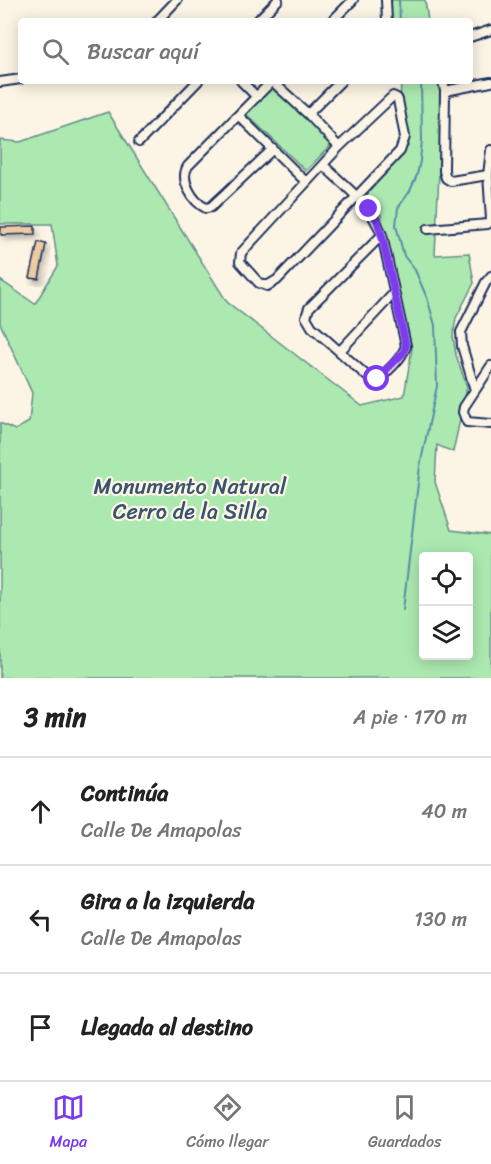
<!DOCTYPE html>
<html lang="es">
<head>
<meta charset="utf-8">
<style>
  :root { --surface:#fff; --page:#f2f2f2; --text:#222; --muted:#767676; --line:#e0e0e0; --accent:#7c3aed }
  body { margin:0; font-family:Sriracha,sans-serif; background:var(--page); color:var(--text) }
  .controls { position:absolute; right:18px; bottom:18px; display:grid; overflow:hidden; border-radius:6px; box-shadow:0 3px 15px #0003 }
  .controls button { width:54px; height:54px; display:grid; place-items:center; padding:0; border:0; border-bottom:2px solid var(--line); background:var(--surface); color:var(--text); font:30px sans-serif }
  .stop { position:absolute; width:18px; height:18px; margin:-14px; border:4px solid #7c3aed; border-radius:50%; background:#fff }
  .stop.end { background:#7c3aed; border-color:#fff; box-shadow:0 2px 6px #0008 }
  .list { margin:0; padding:0; list-style:none }
  h2 { display:flex; justify-content:space-between; align-items:center; height:78px; margin:0; padding:0 24px; font-size:26px }
  h2 small { font-size:20px; font-weight:400; color:var(--muted) }
  .list li { display:grid; grid-template-columns:39px 1fr auto; gap:18px; align-items:center; box-sizing:border-box; height:108px; padding:0 24px; border-top:2px solid var(--line) }
  .list b { display:block; font-size:22px; white-space:nowrap }
  .list p { margin:0; font-size:20px; white-space:nowrap; color:var(--muted) }
  .list em { font-size:20px; font-style:normal; color:var(--muted) }
  .icon { flex:none; width:33px; height:33px; fill:none; stroke:currentColor; stroke-width:2; stroke-linecap:round; stroke-linejoin:round }
  .map { position:relative; flex:none; width:491px; height:678px; overflow:hidden }
  .search { position:absolute; background:var(--surface); box-shadow:0 3px 15px #0003; left:18px; right:18px; top:18px; height:66px; display:flex; align-items:center; gap:15px; box-sizing:border-box; padding:0 21px; border-radius:6px; color:var(--muted); font-size:22px }
  .sheet { height:402px; background:var(--surface) }
  nav { display:flex; justify-content:space-around; align-items:center; box-sizing:border-box; height:84px; border-top:2px solid var(--line); background:var(--surface); font-size:16px; color:var(--muted) }
  nav a { display:grid; justify-items:center; gap:3px }
  nav .on { color:var(--accent) }
  .map>svg:first-child { display:block }
</style>
</head>
<body>
<div class="map">
<svg width="491" height="678" viewBox="0 0 491 678">
  <defs>
    <filter id="shadow"><feDropShadow dx="2.5" dy="4.5" stdDeviation="3" flood-color="#0004"/></filter>
  </defs>
  <rect width="100%" height="100%" fill="#fcf5e5"/>
  <filter id="ink" filterUnits="userSpaceOnUse"><feTurbulence type="fractalNoise" baseFrequency=".0167" numOctaves="2"/><feDisplacementMap in="SourceGraphic" scale="12" xChannelSelector="R" yChannelSelector="G"/><feConvolveMatrix kernelMatrix="1 2 1 2 8 2 1 2 1" color-interpolation-filters="sRGB"/></filter>
  <g filter="url(#ink)">
    <path fill="#ace9b0" stroke="#648c87" stroke-width="1.5" fill-rule="evenodd" d="M 387,0 L 425,0 L 428,21 L 389,21 Z
      M 401,81 L 440,81 L 443,92 L 435,255 L 469,253 L 474,283 L 456,318 L 453,336 L 456,355 L 467,387 L 453,452 L 437,445 L 435,482 L 451,530 L 491,535 L 491,678 L 0,678 L 0,423 L 15,430 L 29,422 L 32,393 L 0,323 L 0,280 L 35,304 L 58,266 L 52,224 L 0,224 L 0,140 L 20,142 L 108,112 L 227,302 L 362,406 L 404,396 L 412,348 L 381,215 L 364,198 L 409,145 L 400,102 ZM 424,556 L 468,556 L 468,656 L 424,656 Z
      M 272,85 L 333,143 L 306,171 L 245,113 Z"/>
    <g fill="none" stroke-linecap="round" stroke-linejoin="round">
      <path stroke="#568ea7" stroke-width="2" d="M 399,0 L 400,21
        M 403,610 L 420,466 L 437,386 L 435,325 L 427,298 L 415,270 L 404,256 L 396,225 L 398,208 L 410,191 L 417,175 L 420,161 L 422,140 L 421,81"/>
    </g>
    <path fill="#edcd9f" stroke="#1b2f5e" stroke-width="1.5" filter="url(#shadow)" d="M 35,226 L 35,234 L 1,235 L 1,227 Z
      M 38,242 L 46,244 L 39,279 L 30,278 Z"/>
    <g fill="none" stroke-linecap="round" stroke-linejoin="round">
      <defs>
        <path id="street" d="M 386,0 L 387,21
          M 157,21 L 177,0
          M 257,21 L 278,0
          M 332,21 L 353,0
          M 470,37 L 491,30
          M 241,81 L 257,97
          M 272,81 L 188,166 C 179,180 193,202 206,208 L 211,207 L 273,149
          M 272,81 L 308,114 L 339,147
          M 443,81 L 445,91 L 444,171 L 446,178 L 451,181 L 488,175
          M 0,82 L 21,79
          M 445,91 L 491,82
          M 393,96 L 397,98 L 398,100 L 405,137 L 400,151 L 277,280 L 267,286 L 259,283 L 240,262 L 241,253 L 339,147 Z
          M 308,114 L 341,81
          M 239,116 L 306,182
          M 139,142 L 198,81
          M 323,165 C 345,186 372,206 382,235 L 406,346 C 402,358 386,375 374,380 L 368,377 L 312,327 L 306,317 L 309,308 L 382,235
          M 428,229 L 488,224 L 491,219 L 488,175 L 491,150
          M 340,351 L 394,293
          M 491,366 L 464,407 L 463,412 L 467,422 L 491,424
          M 475,390 L 462,346 L 461,332 L 486,282 L 491,276"/>
      </defs>
      <use href="#street" stroke="#1b2f5e" stroke-width="12"/>
      <use href="#street" stroke="#fcf5e5" stroke-width="8"/>
    </g>
  </g>
  <g fill="none" stroke-linecap="round" stroke-linejoin="round" filter="url(#ink)">
    <path stroke="#7c3aed" stroke-width="8" d="M 369,209 L 377,220 L 382,236 L 406,346 L 403,353 L 377,379"/>
  </g>
  <g text-anchor="middle" dominant-baseline="central" stroke-width="4.5" stroke-linejoin="round" paint-order="stroke">
    <g font-size="22" fill="#38546e" stroke="#fcf5e5">
      <text x="190" y="486">Monumento Natural<tspan x="190" dy="25">Cerro de la Silla</tspan></text>
    </g>
  </g>
</svg>
<div class="controls">
<button><svg class="icon" aria-label="locate" viewBox="0 0 24 24"><circle cx="12" cy="12" r="6"/><path d="M12 2v4M12 18v4M2 12h4M18 12h4"/></svg></button>
<button><svg class="icon" aria-label="layers" viewBox="0 0 24 24"><path d="M12 4l9 5-9 5-9-5zM3 14l9 5 9-5"/></svg></button>
</div>
<div class="stop" style="left:377px;top:379px"></div>
<div class="stop end" style="left:369px;top:209px"></div>
<div class="search"><svg class="icon" aria-label="search" viewBox="0 0 24 24"><circle cx="10" cy="10" r="6"/><path d="M15 15l6 6"/></svg>Buscar aquí</div>
</div>
<section class="sheet">
<h2>3 min<small>A pie · 170 m</small></h2>
<ul class="list">
<li><svg class="icon" aria-label="ahead" viewBox="0 0 24 24"><path d="M12 20V5M6 11l6-6 6 6"/></svg><div><b>Continúa</b><p>Calle De Amapolas</p></div><em>40 m</em></li>
<li><svg class="icon" aria-label="left" viewBox="0 0 24 24"><path d="M17 20v-9H6M10 6l-5 5 5 5"/></svg><div><b>Gira a la izquierda</b><p>Calle De Amapolas</p></div><em>130 m</em></li>
<li><svg class="icon" aria-label="arrive" viewBox="0 0 24 24"><path d="M6 21V4h12l-3 4 3 4H6"/></svg><div><b>Llegada al destino</b></div></li>
</ul>
</section>
<nav>
<a class="on"><svg class="icon" aria-label="map" viewBox="0 0 24 24"><path d="M3 6l6-2 6 2 6-2v14l-6 2-6-2-6 2zM9 4v14M15 6v14"/></svg>Mapa</a>
<a><svg class="icon" aria-label="directions" viewBox="0 0 24 24"><path d="M12 3l9 9-9 9-9-9zM9 14v-3h6M13 9l2 2-2 2"/></svg>Cómo llegar</a>
<a><svg class="icon" aria-label="saved" viewBox="0 0 24 24"><path d="M7 4h10v16l-5-4-5 4z"/></svg>Guardados</a>
</nav>
</body>
</html>
